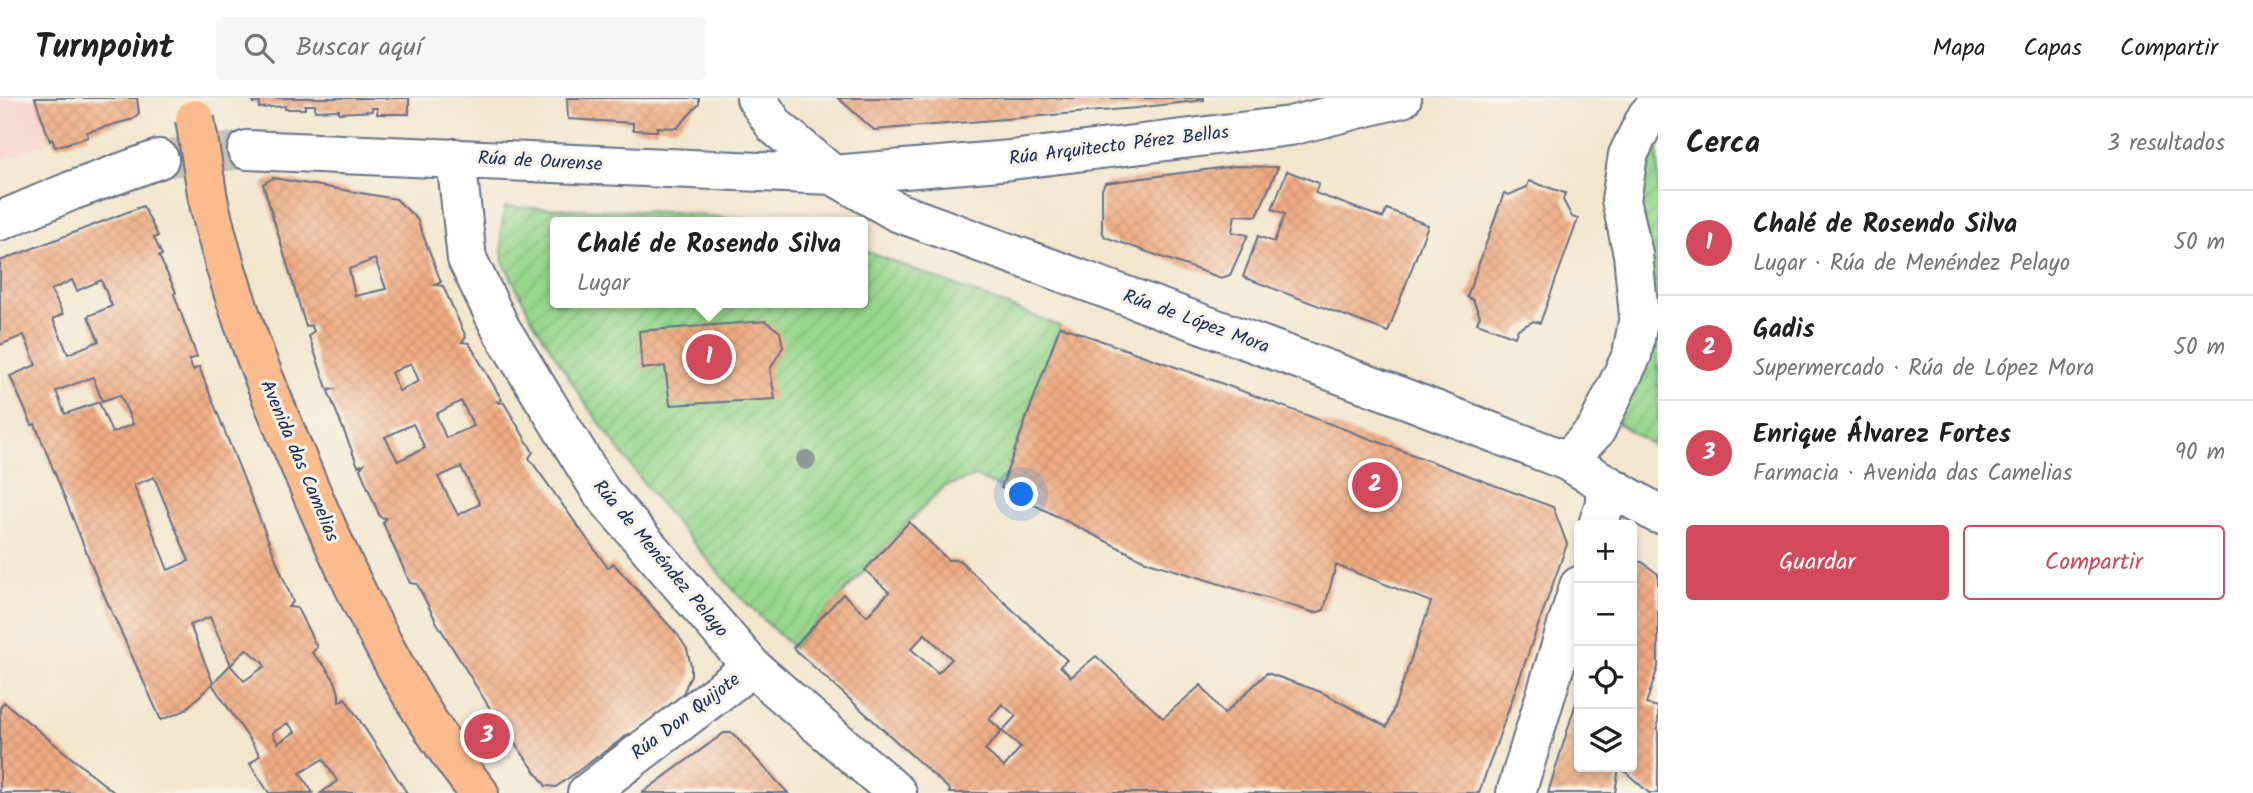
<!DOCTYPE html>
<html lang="es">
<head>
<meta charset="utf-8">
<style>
  :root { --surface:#fff; --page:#f6f6f6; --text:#202124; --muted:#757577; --line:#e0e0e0; --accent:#d1495b }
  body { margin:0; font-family:Kalam,sans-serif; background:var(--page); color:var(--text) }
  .controls { position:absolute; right:21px; bottom:21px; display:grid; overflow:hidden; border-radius:7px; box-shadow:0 4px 10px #0003 }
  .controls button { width:63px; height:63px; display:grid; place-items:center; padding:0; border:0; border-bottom:2px solid var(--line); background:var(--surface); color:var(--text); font:35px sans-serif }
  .you { position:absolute; left:1022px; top:397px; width:24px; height:24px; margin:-18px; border:5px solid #fff; border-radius:50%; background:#1a73e8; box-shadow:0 0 0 10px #1a73e833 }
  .badge { display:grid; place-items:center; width:46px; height:46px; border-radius:50%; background:var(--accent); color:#fff; font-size:23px; font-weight:700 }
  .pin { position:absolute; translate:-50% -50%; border:4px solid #fff; box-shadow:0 2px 7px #0006 }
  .popup { position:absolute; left:550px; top:119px; width:318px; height:91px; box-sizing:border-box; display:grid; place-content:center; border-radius:7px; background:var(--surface); filter:drop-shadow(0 2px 5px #0005); font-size:23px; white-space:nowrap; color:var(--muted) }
  .popup b { font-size:26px; color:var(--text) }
  .popup::after { content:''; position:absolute; left:50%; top:100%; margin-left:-14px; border:14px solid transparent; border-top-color:var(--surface) }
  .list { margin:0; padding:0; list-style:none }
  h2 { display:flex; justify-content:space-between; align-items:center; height:91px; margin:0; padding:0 28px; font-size:30px }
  h2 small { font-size:23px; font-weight:400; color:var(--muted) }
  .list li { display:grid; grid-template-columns:46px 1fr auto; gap:21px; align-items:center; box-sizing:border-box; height:105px; padding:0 28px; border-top:2px solid var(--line) }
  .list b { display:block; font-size:26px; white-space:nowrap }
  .list p { margin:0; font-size:23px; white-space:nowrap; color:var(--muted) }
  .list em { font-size:23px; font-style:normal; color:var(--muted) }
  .actions { display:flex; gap:14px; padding:21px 28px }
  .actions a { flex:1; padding:16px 0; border:2px solid var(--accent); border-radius:7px; text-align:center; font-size:24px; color:var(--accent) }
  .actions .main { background:var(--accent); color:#fff }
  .icon { flex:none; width:38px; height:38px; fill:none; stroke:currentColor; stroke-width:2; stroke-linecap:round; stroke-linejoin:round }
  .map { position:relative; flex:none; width:1658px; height:695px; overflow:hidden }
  header { display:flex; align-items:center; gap:42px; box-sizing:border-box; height:98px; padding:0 35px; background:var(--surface); border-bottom:2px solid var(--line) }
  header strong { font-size:33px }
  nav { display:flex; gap:38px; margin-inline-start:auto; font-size:24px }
  .search { width:490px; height:63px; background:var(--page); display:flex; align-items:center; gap:18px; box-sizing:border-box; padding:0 24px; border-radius:7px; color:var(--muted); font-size:26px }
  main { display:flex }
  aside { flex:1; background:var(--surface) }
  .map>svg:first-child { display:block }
</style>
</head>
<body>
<header>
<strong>Turnpoint</strong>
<div class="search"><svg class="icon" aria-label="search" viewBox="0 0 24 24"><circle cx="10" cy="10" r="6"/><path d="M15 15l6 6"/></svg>Buscar aquí</div>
<nav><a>Mapa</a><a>Capas</a><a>Compartir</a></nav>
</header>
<main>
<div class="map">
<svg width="1658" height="695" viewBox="0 0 1658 695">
  <defs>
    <pattern id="garden-furrows" width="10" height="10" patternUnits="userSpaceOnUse" patternTransform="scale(1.75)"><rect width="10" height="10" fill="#97d78d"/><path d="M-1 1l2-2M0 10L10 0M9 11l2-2" fill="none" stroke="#82b97c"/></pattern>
    <pattern id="building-cross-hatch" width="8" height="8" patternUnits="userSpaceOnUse" patternTransform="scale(1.75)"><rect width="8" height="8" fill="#efab81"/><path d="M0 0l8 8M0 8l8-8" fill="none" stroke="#cc9372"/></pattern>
  </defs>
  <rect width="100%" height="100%" fill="#f7f3e8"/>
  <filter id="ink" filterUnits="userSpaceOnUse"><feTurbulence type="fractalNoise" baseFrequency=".0143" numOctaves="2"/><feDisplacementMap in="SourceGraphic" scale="14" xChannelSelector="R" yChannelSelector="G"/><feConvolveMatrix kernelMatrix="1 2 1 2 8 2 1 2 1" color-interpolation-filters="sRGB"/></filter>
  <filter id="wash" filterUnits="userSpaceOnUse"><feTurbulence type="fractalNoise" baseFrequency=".00686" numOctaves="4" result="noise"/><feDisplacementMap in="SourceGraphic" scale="28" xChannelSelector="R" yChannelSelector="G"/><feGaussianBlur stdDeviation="1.57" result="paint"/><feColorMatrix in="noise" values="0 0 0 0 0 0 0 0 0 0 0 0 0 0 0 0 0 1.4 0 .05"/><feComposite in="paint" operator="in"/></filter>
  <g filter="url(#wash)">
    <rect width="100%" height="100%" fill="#f2e6cd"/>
    <path fill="#f7d0cb" d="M 0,0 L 35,0 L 50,43 L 0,64 Z"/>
    <path fill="url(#garden-furrows)" stroke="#598376" stroke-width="2" d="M 1658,6 L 1658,350 L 1604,317 L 1632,257 L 1621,102 Z
      M 505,109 L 671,114 L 764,124 L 555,124 L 555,205 L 863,205 L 863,152 L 1060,228 L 1001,390 L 975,378 L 944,389 L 909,424 L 793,550 L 738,497 L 657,403 L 585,305 L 534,224 L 503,163 L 501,134 Z"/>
    <g id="blocks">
      <path fill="url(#building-cross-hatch)" fill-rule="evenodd" d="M 35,0 L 137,0 L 139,15 L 133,21 L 87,34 L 88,39 L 55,49 L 52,41 L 50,43 Z
        M 253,0 L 409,0 L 409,16 L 377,16 L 377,10 L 372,10 L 372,13 L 339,15 L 339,12 L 315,13 L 315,7 L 305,7 L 305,11 L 285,11 L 285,8 L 259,10 L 260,4 L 253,5 Z
        M 567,0 L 699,0 L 699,6 L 677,30 L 657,29 L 657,33 L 633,32 L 633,25 L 568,21 Z
        M 838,0 L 1204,0 L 1204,2 L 1136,10 L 874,32 Z
        M 1235,68 L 1278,69 L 1257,118 L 1235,117 L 1232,134 L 1248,137 L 1230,177 L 1221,180 L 1105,139 L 1102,133 L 1102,91 L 1105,85 Z
        M 1287,73 L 1319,85 L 1315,95 L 1383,120 L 1387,111 L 1428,127 L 1388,234 L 1243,179 L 1258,138 L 1274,144 L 1285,116 L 1272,111 Z
        M 273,80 L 396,101 L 417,121 L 441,184 L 435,187 L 443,188 L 466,239 L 462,244 L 469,245 L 502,302 L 496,304 L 504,305 L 533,354 L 529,360 L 608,470 L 613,465 L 678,537 L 687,551 L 691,568 L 691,577 L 682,598 L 630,640 L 629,636 L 556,689 L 546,688 L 494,617 L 437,525 L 417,486 L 410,485 L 383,425 L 386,420 L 380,419 L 360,371 L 364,366 L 358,368 L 328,293 L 333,291 L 327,290 L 309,238 L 314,233 L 311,227 L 306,229 L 263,86 ZM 375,161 L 386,191 L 355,198 L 349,171 ZM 411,265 L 419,283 L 399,293 L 391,275 ZM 461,303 L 474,328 L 446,340 L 436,316 ZM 413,326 L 425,350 L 398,363 L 385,339 ZM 461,369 L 480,406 L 458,417 L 438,379 Z
        M 1529,83 L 1565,95 L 1563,102 L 1572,119 L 1578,121 L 1540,225 L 1534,223 L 1518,231 L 1515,239 L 1477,225 L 1480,218 L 1473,202 L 1467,199 L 1504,95 L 1509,97 L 1527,89 Z
        M 143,108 L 158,138 L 154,140 L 162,157 L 159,158 L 176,194 L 174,196 L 197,259 L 189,262 L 193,272 L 199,269 L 293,504 L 288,509 L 297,510 L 317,549 L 312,555 L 323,566 L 335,583 L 339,596 L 339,604 L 345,600 L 407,695 L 321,695 L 337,683 L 323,661 L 300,675 L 313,695 L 269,695 L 250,666 L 260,657 L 212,586 L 230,567 L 244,583 L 265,568 L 261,563 L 246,551 L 231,567 L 210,519 L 190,527 L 213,585 L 184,613 L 161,622 L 100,488 L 35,326 L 32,327 L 10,278 L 36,267 L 24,237 L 0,247 L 0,163 ZM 72,182 L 77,193 L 101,182 L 112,208 L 88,218 L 99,243 L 68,256 L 53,221 L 63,216 L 51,192 ZM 93,279 L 102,303 L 120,297 L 133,326 L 112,335 L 99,304 L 65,316 L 56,293 ZM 154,379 L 189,463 L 168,472 L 134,387 ZM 288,625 L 295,634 L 278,645 L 272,635 Z
        M 765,223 L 780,234 L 783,249 L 770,271 L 775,301 L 670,307 L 665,268 L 642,271 L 639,233 Z
        M 1060,228 L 1215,283 L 1553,409 L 1567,446 L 1479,695 L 949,695 L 950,692 L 793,550 L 843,496 L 867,518 L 889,494 L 865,472 L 909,424 L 948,462 L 959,462 L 1067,562 L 1060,568 L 1071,579 L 1096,558 L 1163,620 L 1201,587 L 1224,616 L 1267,575 L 1321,594 L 1387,629 L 1431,504 L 1336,467 L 1324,512 L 1315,515 L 1145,463 L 1001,390 ZM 925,536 L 952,561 L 938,575 L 911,551 ZM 1002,606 L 1016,618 L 1002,633 L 1021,649 L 1004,669 L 985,652 L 1002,633 L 989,621 Z
        M 1632,463 L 1642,464 L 1658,476 L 1658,569 L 1646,606 L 1658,609 L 1658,695 L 1649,695 L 1620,669 L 1632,669 Z
        M 1579,595 L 1579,669 L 1619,669 L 1615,695 L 1548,695 Z
        M 4,604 L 96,680 L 115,695 L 0,695 L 0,610 Z
        M 724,635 L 732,635 L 788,695 L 642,695 Z"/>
    </g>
  </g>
  <g filter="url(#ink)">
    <use href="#blocks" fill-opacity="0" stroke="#666f85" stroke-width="2"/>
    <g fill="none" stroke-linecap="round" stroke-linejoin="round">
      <path stroke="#c7c1b7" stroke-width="38" stroke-dasharray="38 19" stroke-linecap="butt" d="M 159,61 L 247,52"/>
      <defs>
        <path id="minor" d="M 756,0 L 775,28 L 833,77 L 897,114 L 1391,295 L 1567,363 L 1658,416
          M 247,52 L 833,77 L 1011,62 L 1290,28 L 1402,0
          M 456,60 L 467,161 L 501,231 L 602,395 L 752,569 L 897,695
          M 0,123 L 71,93 L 159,61
          M 1567,363 L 1596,332 L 1632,257 L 1639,218 L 1633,156 L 1621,102 L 1628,57 L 1647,18 L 1658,6
          M 1598,427 L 1605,405 L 1605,385
          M 587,695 L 752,569
          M 1516,695 L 1579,488"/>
        <path id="major" d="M 208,101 C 230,202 269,296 310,391 C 356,498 406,603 479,695"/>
      </defs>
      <use href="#minor" stroke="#666f85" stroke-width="42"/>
      <use href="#major" stroke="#666f85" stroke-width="42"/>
      <use href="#minor" stroke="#fff" stroke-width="38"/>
      <use href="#major" stroke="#fbbb8c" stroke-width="38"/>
      <defs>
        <path id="major-bridge" d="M 195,21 L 208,101"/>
      </defs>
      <use href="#major-bridge" stroke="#666f85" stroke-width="42" stroke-linecap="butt"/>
      <use href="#major-bridge" stroke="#fbbb8c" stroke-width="38"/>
    </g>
    <circle fill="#8d9897" cx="806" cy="362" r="10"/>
  </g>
  <g text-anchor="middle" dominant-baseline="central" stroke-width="6" stroke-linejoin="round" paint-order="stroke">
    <g font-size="19" fill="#1b2f5e" stroke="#f7f3e8">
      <text transform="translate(1119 48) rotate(-7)">Rúa Arquitecto Pérez Bellas</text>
      <text transform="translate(540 64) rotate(3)">Rúa de Ourense</text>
      <text transform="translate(1196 224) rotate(20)">Rúa de López Mora</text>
      <text transform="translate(299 363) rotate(67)">Avenida das Camelias</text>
      <text transform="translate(660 461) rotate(50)">Rúa de Menéndez Pelayo</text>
      <text transform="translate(686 619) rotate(-37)">Rúa Don Quijote</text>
    </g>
  </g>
</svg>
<div class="controls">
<button>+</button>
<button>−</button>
<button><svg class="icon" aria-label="locate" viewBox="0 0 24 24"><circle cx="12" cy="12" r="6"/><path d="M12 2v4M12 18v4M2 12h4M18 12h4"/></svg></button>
<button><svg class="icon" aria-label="layers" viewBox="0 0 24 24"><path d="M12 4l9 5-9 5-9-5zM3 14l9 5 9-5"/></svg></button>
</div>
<div class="you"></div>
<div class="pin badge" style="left:709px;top:259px">1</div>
<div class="popup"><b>Chalé de Rosendo Silva</b>Lugar</div>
<div class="pin badge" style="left:1375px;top:387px">2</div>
<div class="pin badge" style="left:487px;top:638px">3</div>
</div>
<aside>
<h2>Cerca<small>3 resultados</small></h2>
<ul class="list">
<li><span class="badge">1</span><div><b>Chalé de Rosendo Silva</b><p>Lugar · Rúa de Menéndez Pelayo</p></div><em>50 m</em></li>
<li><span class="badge">2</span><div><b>Gadis</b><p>Supermercado · Rúa de López Mora</p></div><em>50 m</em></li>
<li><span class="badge">3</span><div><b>Enrique Álvarez Fortes</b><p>Farmacia · Avenida das Camelias</p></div><em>90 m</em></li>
</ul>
<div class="actions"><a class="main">Guardar</a><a>Compartir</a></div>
</aside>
</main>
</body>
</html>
